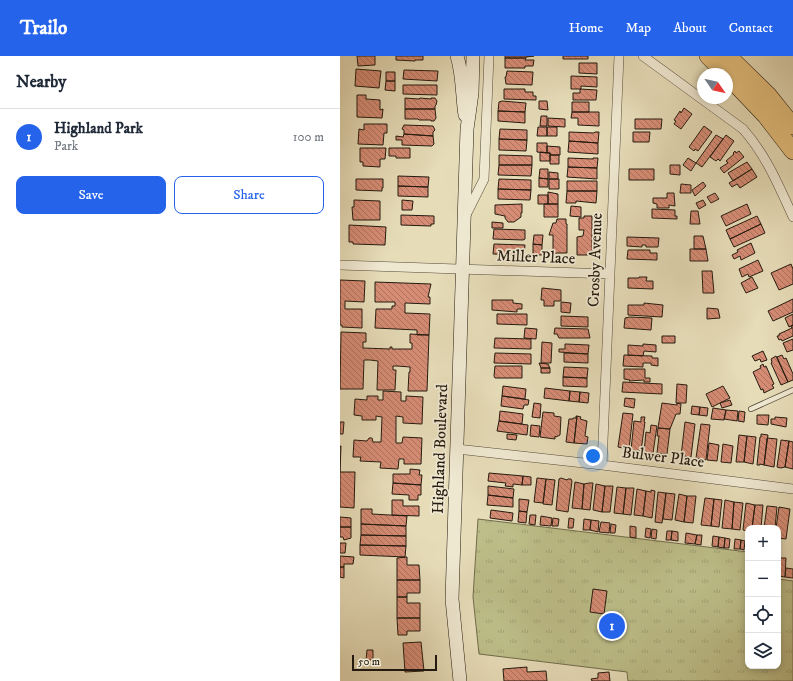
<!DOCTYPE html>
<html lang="en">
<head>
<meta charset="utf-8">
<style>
  :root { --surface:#fff; --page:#f2f2f3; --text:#1f2937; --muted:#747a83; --line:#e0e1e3; --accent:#2563eb }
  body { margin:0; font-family:"IM FELL DW Pica",serif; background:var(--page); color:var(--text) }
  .controls { position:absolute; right:12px; bottom:12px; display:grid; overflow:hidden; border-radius:8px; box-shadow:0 2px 6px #0003 }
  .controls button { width:36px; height:36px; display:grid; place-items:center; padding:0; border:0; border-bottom:1px solid var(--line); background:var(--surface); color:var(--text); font:20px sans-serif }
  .compass { position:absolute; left:357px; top:12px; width:36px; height:36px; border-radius:50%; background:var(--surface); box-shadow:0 2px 6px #0003; rotate:124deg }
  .scale { position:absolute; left:12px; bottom:10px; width:85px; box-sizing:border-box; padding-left:4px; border:2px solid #251a0f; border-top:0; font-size:11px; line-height:14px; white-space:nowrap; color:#251a0f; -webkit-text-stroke:3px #efe8d1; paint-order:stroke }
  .you { position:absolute; left:253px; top:400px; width:14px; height:14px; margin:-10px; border:3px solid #fff; border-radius:50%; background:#1a73e8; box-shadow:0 0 0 6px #1a73e833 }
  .badge { display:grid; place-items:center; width:26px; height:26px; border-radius:50%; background:var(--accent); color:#fff; font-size:13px; font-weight:700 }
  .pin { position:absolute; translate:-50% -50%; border:2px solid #fff; box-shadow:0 1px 4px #0006 }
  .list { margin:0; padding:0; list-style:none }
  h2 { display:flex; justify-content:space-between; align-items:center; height:52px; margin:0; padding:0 16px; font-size:17px }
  h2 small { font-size:13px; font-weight:400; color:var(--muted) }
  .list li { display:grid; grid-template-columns:26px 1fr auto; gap:12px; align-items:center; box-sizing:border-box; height:56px; padding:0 16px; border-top:1px solid var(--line) }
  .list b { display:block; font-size:15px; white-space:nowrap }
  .list p { margin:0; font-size:13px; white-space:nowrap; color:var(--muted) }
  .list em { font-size:13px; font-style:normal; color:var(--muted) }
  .actions { display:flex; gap:8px; padding:12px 16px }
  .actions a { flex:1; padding:9px 0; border:1px solid var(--accent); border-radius:8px; text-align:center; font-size:14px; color:var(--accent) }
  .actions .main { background:var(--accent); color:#fff }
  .icon { flex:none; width:22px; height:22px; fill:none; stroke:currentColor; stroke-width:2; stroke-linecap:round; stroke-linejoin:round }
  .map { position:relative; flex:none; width:453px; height:625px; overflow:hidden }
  header { display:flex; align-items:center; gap:24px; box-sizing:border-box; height:56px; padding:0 20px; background:var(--accent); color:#fff }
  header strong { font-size:19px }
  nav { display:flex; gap:22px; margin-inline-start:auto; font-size:14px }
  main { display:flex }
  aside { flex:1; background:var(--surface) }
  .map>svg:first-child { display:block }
</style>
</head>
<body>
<header>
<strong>Trailo</strong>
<nav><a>Home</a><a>Map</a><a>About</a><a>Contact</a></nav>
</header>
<main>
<aside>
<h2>Nearby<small></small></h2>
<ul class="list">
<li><span class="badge">1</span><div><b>Highland Park</b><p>Park</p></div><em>100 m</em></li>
</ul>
<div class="actions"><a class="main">Save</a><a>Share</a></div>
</aside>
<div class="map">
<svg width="453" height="625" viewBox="0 0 453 625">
  <defs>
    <pattern id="park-tufts" width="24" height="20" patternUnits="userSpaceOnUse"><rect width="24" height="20" fill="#bdbe89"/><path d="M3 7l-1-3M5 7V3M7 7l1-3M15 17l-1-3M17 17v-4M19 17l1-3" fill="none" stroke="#a2a375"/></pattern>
    <pattern id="building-back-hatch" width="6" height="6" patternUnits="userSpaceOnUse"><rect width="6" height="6" fill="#d68c75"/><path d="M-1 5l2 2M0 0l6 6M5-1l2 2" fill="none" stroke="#ad725e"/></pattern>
  </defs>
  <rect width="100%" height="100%" fill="#e6dcb8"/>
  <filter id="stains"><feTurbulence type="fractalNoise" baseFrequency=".005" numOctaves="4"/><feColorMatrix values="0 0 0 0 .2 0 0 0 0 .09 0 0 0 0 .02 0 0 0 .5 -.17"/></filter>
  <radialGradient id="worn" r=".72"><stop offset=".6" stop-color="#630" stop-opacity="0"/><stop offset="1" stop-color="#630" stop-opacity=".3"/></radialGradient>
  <path fill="url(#park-tufts)" stroke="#716c4c" d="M 138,463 L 408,496 L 408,610 L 438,610 L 438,523 L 453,525 L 453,625 L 288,625 L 287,616 L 139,598 L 133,541 Z"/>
  <path fill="url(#building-back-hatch)" stroke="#251a0f" d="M 17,0 L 35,0 L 35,9 L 18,10 Z
    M 56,0 L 83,0 L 83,4 L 75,4 L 75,5 L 56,4 Z
    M 165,0 L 194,0 L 186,1 L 186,2 L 165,2 Z
    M 223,0 L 248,0 L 248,3 L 223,3 Z
    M 165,2 L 186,2 L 185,4 L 194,4 L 193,10 L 185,10 L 185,12 L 165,12 Z
    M 239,7 L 257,7 L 257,18 L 239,17 Z
    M 16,13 L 41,15 L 39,32 L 15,30 Z
    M 64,14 L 98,15 L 97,25 L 63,23 Z
    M 167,15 L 193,16 L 192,29 L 166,28 L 165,21 L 166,21 Z
    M 46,16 L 55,16 L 55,25 L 46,25 Z
    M 231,20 L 257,21 L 257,31 L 241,30 L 241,33 L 231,33 Z
    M 46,25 L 55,25 L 55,35 L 45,34 Z
    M 63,29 L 97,29 L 97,39 L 63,38 Z
    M 164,33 L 185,33 L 185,36 L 193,36 L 193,40 L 196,40 L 196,44 L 164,43 Z
    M 240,33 L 257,34 L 256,44 L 233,44 L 233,37 L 240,37 Z
    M 17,39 L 26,39 L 26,43 L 40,44 L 40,54 L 43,53 L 42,62 L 17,61 Z
    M 65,42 L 79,43 L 80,42 L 91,43 L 91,42 L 95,42 L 97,45 L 96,49 L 95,50 L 95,53 L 65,53 Z
    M 162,45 L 186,47 L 185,56 L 158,55 L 159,46 Z
    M 199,45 L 207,45 L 208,54 L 199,53 Z
    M 232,46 L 249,46 L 249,56 L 232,56 Z
    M 344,52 L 352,58 L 341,73 L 334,68 L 336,65 L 334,64 L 340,55 L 341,57 Z
    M 65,53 L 95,53 L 96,62 L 94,65 L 91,65 L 91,64 L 79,64 L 78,63 L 65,63 Z
    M 158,55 L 185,56 L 185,67 L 158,65 Z
    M 232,56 L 259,56 L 259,70 L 238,69 L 238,62 L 231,62 Z
    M 201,60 L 207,60 L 207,70 L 200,70 Z
    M 208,62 L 225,63 L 225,71 L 208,70 Z
    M 295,63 L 322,63 L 321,73 L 295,73 Z
    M 24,68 L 47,68 L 47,77 L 44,77 L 43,89 L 18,88 L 19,73 L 24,74 Z
    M 64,69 L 93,70 L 95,74 L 93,76 L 93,80 L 64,78 L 64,74 L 62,73 Z
    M 364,70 L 372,76 L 358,95 L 355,93 L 354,95 L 349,91 Z
    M 198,71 L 207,71 L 207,80 L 197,80 Z
    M 207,71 L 217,71 L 217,80 L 207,80 Z
    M 160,73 L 187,74 L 187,84 L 159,83 Z
    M 229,76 L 254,77 L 255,76 L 259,76 L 258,87 L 229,85 Z
    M 293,76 L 310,76 L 309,86 L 293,86 Z
    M 64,78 L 93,80 L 94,88 L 92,90 L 62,89 L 62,84 L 56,84 L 56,80 L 63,81 Z
    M 376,79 L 383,83 L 362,111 L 356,107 Z
    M 386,79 L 394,85 L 380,105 L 378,103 L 376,105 L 370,101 Z
    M 159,83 L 187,84 L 186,95 L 159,94 Z
    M 229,85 L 258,87 L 258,98 L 228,96 Z
    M 197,87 L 207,87 L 207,97 L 197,96 Z
    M 207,90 L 220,91 L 220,99 L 210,99 L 210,97 L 207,97 Z
    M 20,92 L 46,92 L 45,103 L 40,103 L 40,111 L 23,110 L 23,106 L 20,106 Z
    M 49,92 L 70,92 L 70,102 L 56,102 L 56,100 L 49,100 Z
    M 395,95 L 396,97 L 399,95 L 404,101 L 384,117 L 380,112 L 388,107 L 386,105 L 394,98 L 393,97 Z
    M 200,96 L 210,97 L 210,105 L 200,105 Z
    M 159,99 L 192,100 L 192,109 L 159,109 Z
    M 210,99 L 219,99 L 219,108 L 210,108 Z
    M 228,102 L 253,103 L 253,102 L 258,102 L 257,112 L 228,111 Z
    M 348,102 L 356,107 L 351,115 L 343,109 Z
    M 407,106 L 412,113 L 393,125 L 388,117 Z
    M 159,109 L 192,109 L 191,120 L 158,119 Z
    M 330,109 L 340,109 L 340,119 L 330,118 Z
    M 228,111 L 257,112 L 257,123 L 227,121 Z
    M 200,113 L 208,113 L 208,123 L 199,122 Z
    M 289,113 L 314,113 L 314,124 L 289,124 Z
    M 412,113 L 417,121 L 400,132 L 397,128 L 392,131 L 389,127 Z
    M 209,116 L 218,117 L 218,123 L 209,123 Z
    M 58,120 L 89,121 L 88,131 L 58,130 Z
    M 199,122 L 208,123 L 208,131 L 199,131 Z
    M 16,123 L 43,123 L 43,132 L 42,132 L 42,135 L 16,134 Z
    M 159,123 L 191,124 L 191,134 L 158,133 Z
    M 209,123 L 219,123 L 219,133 L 209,133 Z
    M 227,125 L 257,125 L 257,135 L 227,135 Z
    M 363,126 L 366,130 L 355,140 L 352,134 Z
    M 341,128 L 351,129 L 351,137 L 340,137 Z
    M 58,130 L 88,131 L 88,141 L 58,140 Z
    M 158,133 L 191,134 L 190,144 L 158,143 Z
    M 227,135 L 257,135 L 256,147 L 236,145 L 236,147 L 226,147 Z
    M 208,136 L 218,138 L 218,148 L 208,148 Z
    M 327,137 L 334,137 L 335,150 L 329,149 L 329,152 L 317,152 L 317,148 L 313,147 L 313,142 L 327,142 Z
    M 375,137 L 379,143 L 371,147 L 367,141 Z
    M 198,139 L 208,139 L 208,148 L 198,148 Z
    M 14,144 L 40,145 L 40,164 L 13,164 L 12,151 L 14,151 Z
    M 62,144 L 73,145 L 72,154 L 62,154 Z
    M 363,144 L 366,149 L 359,153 L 356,147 Z
    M 182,148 L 182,157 L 181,157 L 181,161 L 174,166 L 168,166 L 165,162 L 165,160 L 155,158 L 155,149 Z
    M 204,148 L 218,148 L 218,161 L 204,161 Z
    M 407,148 L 411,158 L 386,170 L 381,160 Z
    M 231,150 L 241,151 L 241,161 L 230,160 Z
    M 312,153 L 335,154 L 335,160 L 337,160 L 337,163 L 312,162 Z
    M 351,155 L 358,155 L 360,168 L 350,168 Z
    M 61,159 L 94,160 L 94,168 L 91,168 L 91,170 L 61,169 Z
    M 244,160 L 252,160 L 252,199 L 237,199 L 237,181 L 243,180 L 244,174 L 239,174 L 239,162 L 244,162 Z
    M 417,160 L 421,168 L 390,183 L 386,174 Z
    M 217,163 L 226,163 L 226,168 L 227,168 L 227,197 L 217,197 L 213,198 L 211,195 L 213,193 L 213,179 L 209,179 L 213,167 L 216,167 Z
    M 152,166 L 163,167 L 163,172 L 152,172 Z
    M 421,168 L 425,177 L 394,191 L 390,183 Z
    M 9,169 L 46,171 L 45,189 L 13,188 L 13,186 L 9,186 Z
    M 154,173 L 185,174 L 185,183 L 183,184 L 153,183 Z
    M 194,179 L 203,179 L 202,189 L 193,188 Z
    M 354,180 L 363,180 L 366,193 L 354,193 Z
    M 287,181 L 319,182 L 318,191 L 306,191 L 306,189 L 302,189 L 302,191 L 287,190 Z
    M 411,187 L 415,197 L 401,204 L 400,200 L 394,203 L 392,199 L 398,196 L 397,194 Z
    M 154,188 L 185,189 L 184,199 L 153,198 Z
    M 193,188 L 202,189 L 202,199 L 193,199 Z
    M 350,193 L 366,193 L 368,205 L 350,205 Z
    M 288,194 L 310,194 L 310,197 L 317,197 L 317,204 L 287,203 Z
    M 418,204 L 423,215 L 409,221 L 408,218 L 402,221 L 399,213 Z
    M 451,208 L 453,213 L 453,228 L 439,234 L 431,217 Z
    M 362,215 L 372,215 L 374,237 L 363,237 Z
    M 299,221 L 307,221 L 306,225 L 313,225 L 313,233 L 288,232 L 288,222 L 299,222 Z
    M 412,221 L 418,232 L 406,237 L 401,227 Z
    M 0,224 L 25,225 L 24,246 L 5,245 L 5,253 L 22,253 L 22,272 L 2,271 L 2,269 L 0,269 Z
    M 35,226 L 91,228 L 88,241 L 90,241 L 90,248 L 65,247 L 65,257 L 90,258 L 89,279 L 77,279 L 77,274 L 35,272 L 36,253 L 52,253 L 52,250 L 55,250 L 55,246 L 35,246 Z
    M 202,232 L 221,234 L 221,245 L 214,245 L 214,250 L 204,250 L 204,244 L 201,244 Z
    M 453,243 L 453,256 L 433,265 L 428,255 Z
    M 152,244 L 173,244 L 173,247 L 182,248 L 182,253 L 177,253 L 177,256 L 152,254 Z
    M 221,246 L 231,247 L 230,257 L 221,256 Z
    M 304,247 L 323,249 L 322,261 L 288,259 L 288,249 L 304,249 Z
    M 367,252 L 378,253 L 380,262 L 367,263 Z
    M 157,258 L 187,258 L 187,269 L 157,268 Z
    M 453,258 L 453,269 L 449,271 L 445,262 Z
    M 221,260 L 248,261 L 248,271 L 221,270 Z
    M 290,261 L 312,262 L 311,274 L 284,272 L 285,262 Z
    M 453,269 L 453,280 L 442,285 L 441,283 L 439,284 L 437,280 L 439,280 L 439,278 L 452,272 L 451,270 Z
    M 185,272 L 197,273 L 196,283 L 184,282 Z
    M 215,272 L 248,273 L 250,282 L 219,282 L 217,278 L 214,278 Z
    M 1,276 L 26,277 L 26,286 L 23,286 L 23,292 L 50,293 L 50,291 L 52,291 L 52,293 L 72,293 L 72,287 L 70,287 L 70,278 L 89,279 L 87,335 L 68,335 L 69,316 L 70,316 L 70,311 L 57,310 L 53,310 L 53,314 L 56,314 L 55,334 L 37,334 L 38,305 L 30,304 L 24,304 L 23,333 L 0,333 Z
    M 322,280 L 335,280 L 335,287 L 322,287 Z
    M 155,282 L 191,283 L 191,293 L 154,292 Z
    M 453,283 L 453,294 L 447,296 L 443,287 Z
    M 202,286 L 212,287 L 211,307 L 201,307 Z
    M 225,288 L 249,289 L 248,298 L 219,296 L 219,293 L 225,293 Z
    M 303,288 L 316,289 L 316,296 L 304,295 L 303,300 L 288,299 L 288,289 L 303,290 Z
    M 423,295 L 427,304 L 421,306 L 420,303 L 415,305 L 412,300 Z
    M 155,297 L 191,298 L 191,308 L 154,307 Z
    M 224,297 L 248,298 L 248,307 L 224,306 Z
    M 284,299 L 312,300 L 312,302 L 318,302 L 318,310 L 311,309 L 311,307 L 303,307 L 303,311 L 283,310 Z
    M 442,299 L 444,303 L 446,302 L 453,318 L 453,324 L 448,326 L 437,301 Z
    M 436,300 L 448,326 L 441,329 L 431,307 L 432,306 L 431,303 Z
    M 199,307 L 208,308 L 210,312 L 201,312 Z
    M 423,308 L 424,311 L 426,310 L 434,328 L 432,329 L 434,332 L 424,337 L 423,333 L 421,334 L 413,316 L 421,312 L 420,310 Z
    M 155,310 L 182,310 L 182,322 L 155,322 L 154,320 Z
    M 224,311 L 248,312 L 247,322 L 223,321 Z
    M 201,312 L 210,312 L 210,317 L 201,317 Z
    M 284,313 L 305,313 L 305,322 L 310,322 L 310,326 L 304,326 L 304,324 L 289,325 L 290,324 L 284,323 Z
    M 223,321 L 247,322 L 247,331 L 223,330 Z
    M 283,326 L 322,328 L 322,338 L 282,336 Z
    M 337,328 L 347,329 L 346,347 L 336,347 Z
    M 163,330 L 186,333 L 185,343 L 162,340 Z
    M 383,330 L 390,342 L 372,351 L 366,338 Z
    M 205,332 L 230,335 L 229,345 L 204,342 Z
    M 43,335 L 61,336 L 61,345 L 66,345 L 66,340 L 83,341 L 82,368 L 63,367 L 63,361 L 56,360 L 56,387 L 62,387 L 63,381 L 82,382 L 81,408 L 64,408 L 64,403 L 59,403 L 58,413 L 40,412 L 41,406 L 20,405 L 21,401 L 13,401 L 14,384 L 27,385 L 29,382 L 32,382 L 33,386 L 41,386 L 42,361 L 36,360 L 36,364 L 22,364 L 22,360 L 14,359 L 15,343 L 27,344 L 27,340 L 38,340 L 38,344 L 43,344 Z
    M 230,335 L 240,336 L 239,346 L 229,345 Z
    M 240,336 L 249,337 L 248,347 L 239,346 Z
    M 162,340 L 189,344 L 188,349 L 184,349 L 183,353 L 161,350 Z
    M 285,342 L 295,343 L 294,352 L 284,350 Z
    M 390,344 L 392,349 L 382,352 L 380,347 Z
    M 194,347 L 201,348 L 200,362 L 192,361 Z
    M 322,347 L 337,349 L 337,347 L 341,348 L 340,358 L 336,358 L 330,373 L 318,372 Z
    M 352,350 L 360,351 L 359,359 L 351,358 Z
    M 360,351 L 368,352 L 367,360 L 359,359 Z
    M 373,352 L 386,354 L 384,364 L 371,363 Z
    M 386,354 L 398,355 L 397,365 L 384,363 Z
    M 160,355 L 183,358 L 182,368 L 159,365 Z
    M 399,355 L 405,356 L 404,366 L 398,365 Z
    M 203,356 L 214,357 L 214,360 L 221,361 L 220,379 L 216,381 L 215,380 L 215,383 L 200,381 Z
    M 283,357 L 293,358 L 289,393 L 278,391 Z
    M 417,359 L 429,359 L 428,369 L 417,368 Z
    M 236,360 L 237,360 L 234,387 L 226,386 L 229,363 L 233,363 L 233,362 L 236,362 Z
    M 237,360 L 241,361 L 240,363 L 247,365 L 245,380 L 248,381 L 247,388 L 234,387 Z
    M 301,361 L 305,361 L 304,366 L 305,366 L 301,395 L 291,394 L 294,365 L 301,366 Z
    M 435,361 L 447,362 L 446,371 L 431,368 L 431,363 L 435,363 Z
    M 159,365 L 188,369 L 187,379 L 157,375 Z
    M 0,366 L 4,366 L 3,378 L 0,378 Z
    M 345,366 L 355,368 L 351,401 L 341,400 Z
    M 361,368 L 370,369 L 366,404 L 356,402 Z
    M 191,369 L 200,370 L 199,381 L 190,380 Z
    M 311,369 L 317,370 L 313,397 L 304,396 L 306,376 L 310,377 Z
    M 318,372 L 330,373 L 327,398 L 317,397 L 319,380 L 317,380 Z
    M 167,378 L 177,379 L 176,384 L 167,383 Z
    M 421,378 L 428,379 L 424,409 L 420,408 L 420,409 L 417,409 L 420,381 L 421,381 Z
    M 399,379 L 407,380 L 404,406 L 396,406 Z
    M 407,380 L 416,381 L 413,408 L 404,406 Z
    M 427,382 L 437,383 L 434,411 L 424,409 Z
    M 441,384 L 449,385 L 445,411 L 441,412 L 437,411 Z
    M 449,385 L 453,386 L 453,413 L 445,411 Z
    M 369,387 L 379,389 L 377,405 L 367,404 Z
    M 383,388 L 393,390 L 391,407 L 381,406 Z
    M 0,390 L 1,390 L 0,416 L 15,416 L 14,452 L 0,451 Z
    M 70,413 L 80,414 L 79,419 L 82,419 L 81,429 L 53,427 L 53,418 L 70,418 Z
    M 149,417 L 183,420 L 182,429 L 173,428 L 173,431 L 165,430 L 166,427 L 148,425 Z
    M 183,420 L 191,421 L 191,429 L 182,429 Z
    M 197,422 L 206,423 L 203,447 L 194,446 Z
    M 221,422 L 227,424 L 228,423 L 231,423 L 232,425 L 228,456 L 216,454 L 219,423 Z
    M 206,423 L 215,424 L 212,449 L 203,448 Z
    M 235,426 L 244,428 L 242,453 L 232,452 Z
    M 53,427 L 81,429 L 81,439 L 78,439 L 78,444 L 69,444 L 69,439 L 52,438 Z
    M 249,427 L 253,427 L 250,454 L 242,453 L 244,428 Z
    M 256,428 L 265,430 L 262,456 L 253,454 Z
    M 148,430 L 174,433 L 173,442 L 148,439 Z
    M 265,430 L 273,430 L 270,456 L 262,456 Z
    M 277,431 L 286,432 L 283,458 L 274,457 Z
    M 286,432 L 294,432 L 291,459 L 283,458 Z
    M 297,433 L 306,435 L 303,460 L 294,459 Z
    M 311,434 L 315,435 L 312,462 L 303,460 L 306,435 L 311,436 Z
    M 318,436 L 326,437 L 322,467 L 315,466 Z
    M 326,437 L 335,438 L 332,464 L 323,463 Z
    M 339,438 L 347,440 L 344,466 L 335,464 Z
    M 148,439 L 173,442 L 173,451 L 147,449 Z
    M 347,440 L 356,440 L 353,467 L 344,466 Z
    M 365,442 L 374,443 L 371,470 L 361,469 Z
    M 179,443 L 189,444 L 187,456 L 179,455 Z
    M 374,443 L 382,444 L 379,471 L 371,470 Z
    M 52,444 L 63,444 L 63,450 L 79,450 L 79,460 L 52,459 Z
    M 385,444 L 394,446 L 392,473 L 382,472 Z
    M 394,446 L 403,447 L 400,474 L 392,473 Z
    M 406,447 L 415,449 L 412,472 L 408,472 L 408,475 L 403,474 Z
    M 415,449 L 423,449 L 421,472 L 412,472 Z
    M 427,450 L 437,451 L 435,472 L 424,472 Z
    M 439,451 L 450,453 L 446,483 L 438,482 L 438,472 L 436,472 Z
    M 21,453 L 32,453 L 32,458 L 67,460 L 66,470 L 21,468 Z
    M 151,454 L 173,457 L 172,465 L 150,462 Z
    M 179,455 L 187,456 L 186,467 L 178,466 Z
    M 190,459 L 196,459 L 195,469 L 189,468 Z
    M 201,460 L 212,462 L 211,470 L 200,469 Z
    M 0,461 L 11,462 L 11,471 L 0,471 Z
    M 213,462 L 219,463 L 218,470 L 212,470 Z
    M 229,462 L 234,463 L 233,472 L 228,472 Z
    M 244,463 L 251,464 L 250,474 L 243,474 Z
    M 251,464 L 259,465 L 258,476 L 250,474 Z
    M 261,466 L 270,467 L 269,477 L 259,476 Z
    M 21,468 L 66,470 L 66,480 L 21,479 Z
    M 271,468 L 276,469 L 275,477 L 270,477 Z
    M 290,470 L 296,471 L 296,482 L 290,481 Z
    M 0,471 L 11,471 L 11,482 L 4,484 L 3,481 L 0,481 Z
    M 306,472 L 311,473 L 310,482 L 305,481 Z
    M 312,473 L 317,474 L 316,483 L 311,482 Z
    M 327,475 L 332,475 L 331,484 L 326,484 Z
    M 332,475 L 338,476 L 338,485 L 331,484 Z
    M 346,477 L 357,479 L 355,488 L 345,487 Z
    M 21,479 L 66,480 L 66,490 L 20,489 Z
    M 357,479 L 362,479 L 361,489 L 355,488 Z
    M 373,480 L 379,481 L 378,491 L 372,490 Z
    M 379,481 L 385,482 L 384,492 L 378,491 Z
    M 385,482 L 390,483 L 389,492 L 384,492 Z
    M 395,483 L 401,484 L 400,493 L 394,493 Z
    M 401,484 L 405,485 L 404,494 L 400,493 Z
    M 0,487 L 6,487 L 5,497 L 0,497 Z
    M 20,489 L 66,490 L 65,501 L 20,499 Z
    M 0,500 L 14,501 L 13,508 L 4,508 L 4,511 L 0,511 Z
    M 67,501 L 67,509 L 79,509 L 80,524 L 57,524 L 57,502 Z
    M 440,502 L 446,502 L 445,521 L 438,520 Z
    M 0,511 L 4,511 L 4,522 L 0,521 Z
    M 446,512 L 453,513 L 453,522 L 445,521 Z
    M 57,524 L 80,524 L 80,537 L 67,537 L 67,541 L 57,541 Z
    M 253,533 L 267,535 L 264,558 L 250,556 Z
    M 57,541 L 67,541 L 67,547 L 80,547 L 80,562 L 57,562 Z
    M 57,562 L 80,562 L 80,575 L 67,575 L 67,579 L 58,579 Z
    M 81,586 L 84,615 L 65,616 L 63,587 Z
    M 27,594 L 33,594 L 33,604 L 26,604 Z
    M 187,611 L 187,616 L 206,615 L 207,625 L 164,625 L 163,613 Z
    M 269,616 L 270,625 L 252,625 L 251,623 L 258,622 L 258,617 Z"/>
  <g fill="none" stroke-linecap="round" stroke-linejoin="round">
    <defs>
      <path id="lane" d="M 411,353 L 453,334"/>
      <path id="street" d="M 303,0 L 403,73 C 426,99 439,130 453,161
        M 126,159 L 144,123 L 149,0
        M 0,209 L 270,218
        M 117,393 L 262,409 L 453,433
        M 262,409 L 279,0"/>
      <path id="secondary" d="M 117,0 C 123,19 122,40 125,59
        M 120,625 L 112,543 L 127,73 L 132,37 L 133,0"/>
      <path id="highway" d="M 368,0 L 386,18
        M 388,0 L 428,39 L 453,70
        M 387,19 L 426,60 L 453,95"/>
    </defs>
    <use href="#lane" stroke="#554a39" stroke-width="6"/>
    <use href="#street" stroke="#554a39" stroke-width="10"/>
    <use href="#secondary" stroke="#251a0f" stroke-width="14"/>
    <use href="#highway" stroke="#251a0f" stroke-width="18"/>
    <use href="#lane" stroke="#efe8d1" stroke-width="4.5"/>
    <use href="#street" stroke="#efe8d1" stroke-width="9"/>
    <use href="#secondary" stroke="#efe8d1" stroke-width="13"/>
    <use href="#highway" stroke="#e3be7c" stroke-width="17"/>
  </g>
  <g text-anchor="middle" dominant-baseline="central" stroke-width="3.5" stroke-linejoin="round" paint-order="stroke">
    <g font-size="16" fill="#251a0f" stroke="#efe8d1">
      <text transform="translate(196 201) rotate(2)">Miller Place</text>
      <text transform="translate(255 204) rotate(-88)">Crosby Avenue</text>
      <text transform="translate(100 393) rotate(-88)">Highland Boulevard</text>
      <text transform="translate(323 401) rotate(7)">Bulwer Place</text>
    </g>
  </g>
  <rect width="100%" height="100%" filter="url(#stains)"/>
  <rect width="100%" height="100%" fill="url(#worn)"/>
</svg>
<div class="controls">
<button>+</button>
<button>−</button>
<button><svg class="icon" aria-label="locate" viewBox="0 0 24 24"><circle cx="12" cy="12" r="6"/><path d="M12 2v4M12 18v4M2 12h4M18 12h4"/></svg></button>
<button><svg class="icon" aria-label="layers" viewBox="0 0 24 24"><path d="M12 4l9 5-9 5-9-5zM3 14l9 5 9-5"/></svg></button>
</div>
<svg class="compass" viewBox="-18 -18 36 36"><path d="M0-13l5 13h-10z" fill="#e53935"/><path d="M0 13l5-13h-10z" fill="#747a83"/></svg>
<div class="scale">50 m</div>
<div class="you"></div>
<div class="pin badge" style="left:272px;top:570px">1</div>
</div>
</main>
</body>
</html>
